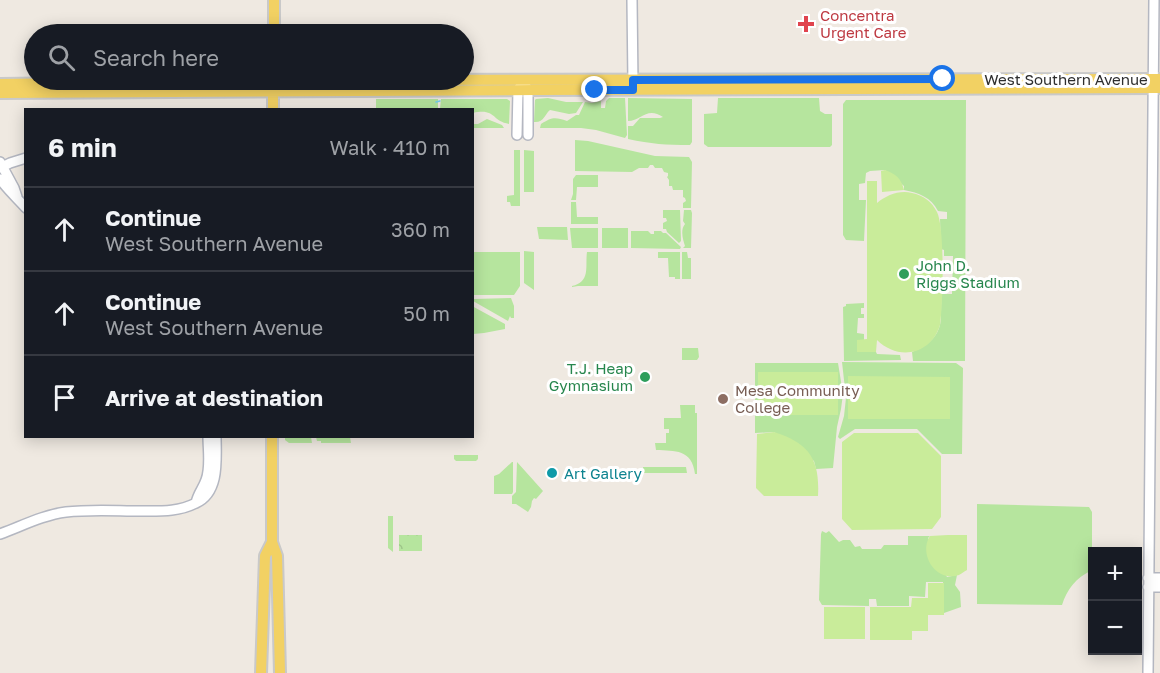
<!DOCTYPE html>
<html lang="en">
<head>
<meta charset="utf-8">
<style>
  :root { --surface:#171b24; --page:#242831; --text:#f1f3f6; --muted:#9ea1a6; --line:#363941 }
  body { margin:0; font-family:"Golos Text",sans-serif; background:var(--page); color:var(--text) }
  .controls { position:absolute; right:18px; bottom:18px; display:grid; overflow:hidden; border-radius:0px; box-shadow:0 3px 15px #0003 }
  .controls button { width:54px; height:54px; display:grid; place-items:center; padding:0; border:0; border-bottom:2px solid var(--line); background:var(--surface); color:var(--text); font:30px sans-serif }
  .stop { position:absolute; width:18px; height:18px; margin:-14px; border:4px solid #1a73e8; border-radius:50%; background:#fff }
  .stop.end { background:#1a73e8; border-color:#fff; box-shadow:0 2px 6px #0008 }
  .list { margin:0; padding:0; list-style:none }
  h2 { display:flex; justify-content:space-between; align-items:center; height:78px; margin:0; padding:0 24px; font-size:26px }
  h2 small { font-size:20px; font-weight:400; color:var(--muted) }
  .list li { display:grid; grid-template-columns:39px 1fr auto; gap:18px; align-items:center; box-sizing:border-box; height:84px; padding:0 24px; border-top:2px solid var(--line) }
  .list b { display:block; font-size:22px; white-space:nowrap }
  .list p { margin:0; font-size:20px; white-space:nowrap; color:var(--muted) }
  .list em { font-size:20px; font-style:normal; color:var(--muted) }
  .icon { flex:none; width:33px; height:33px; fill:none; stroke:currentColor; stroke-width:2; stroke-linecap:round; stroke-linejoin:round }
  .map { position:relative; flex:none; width:1160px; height:673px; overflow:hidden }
  .search { position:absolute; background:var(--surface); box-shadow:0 3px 15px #0003; left:24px; top:24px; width:450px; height:66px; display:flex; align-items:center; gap:15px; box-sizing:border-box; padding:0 21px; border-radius:33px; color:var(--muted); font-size:22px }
  .panel { position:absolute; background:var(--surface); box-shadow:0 3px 15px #0003; left:24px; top:108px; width:450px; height:330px; border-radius:0px }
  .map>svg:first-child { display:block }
</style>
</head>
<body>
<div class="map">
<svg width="1160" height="673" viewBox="0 0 1160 673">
  <defs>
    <pattern id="park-crowns" width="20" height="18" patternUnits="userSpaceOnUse" patternTransform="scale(1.5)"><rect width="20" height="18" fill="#b6e59e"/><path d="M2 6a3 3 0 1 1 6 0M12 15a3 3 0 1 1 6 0" fill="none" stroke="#9dc588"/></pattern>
  </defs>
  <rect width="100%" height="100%" fill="#efe9e1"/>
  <path fill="#b6e59e" d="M 548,98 L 566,102 L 583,102 L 576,113 L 569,114 L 550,110 C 544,115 544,123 534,122 L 535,100 L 536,99 Z
    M 609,98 L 625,98 L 627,135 L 625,138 L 596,130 L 581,128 L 540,128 L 541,124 C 552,117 555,117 567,121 L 576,115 L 579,115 L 585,102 L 592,103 L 601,101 L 601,108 L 605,108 L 606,101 Z
    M 628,98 L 692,99 L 692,142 L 690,145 C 666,145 651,144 628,139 L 628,126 L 633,126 L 640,118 L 660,118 L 663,117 C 647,106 641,121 628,121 Z
    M 718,98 L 819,98 L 820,111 L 825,114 L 832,114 L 832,145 L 830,147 L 708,147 L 704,144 L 704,114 L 717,113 Z
    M 376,99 L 438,99 L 438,109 L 376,109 Z
    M 441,99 L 507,99 L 510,101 L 509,124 C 491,121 496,108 473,113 L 472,110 L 440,109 Z
    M 846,100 L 966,100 L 965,361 L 913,361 L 912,352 C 928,346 940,336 941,318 C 941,310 941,301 942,294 L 952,294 L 953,256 L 944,256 L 944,250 L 941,249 L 940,219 L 947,219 L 947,212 L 938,211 C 931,197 919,193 904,190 L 904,186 L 885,170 L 870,171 L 866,173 L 865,183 L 859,184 L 859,200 L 866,200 L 864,241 L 846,240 L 843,235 L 843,104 Z
    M 487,119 L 502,125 L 504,128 L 473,128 L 473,124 L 478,124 Z
    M 575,140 L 588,141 L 655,156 L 689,157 L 692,162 L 691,208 L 683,208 L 683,203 L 686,201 L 685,198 L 683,197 L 683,190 L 673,190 L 672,186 L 669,186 L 669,180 L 667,177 L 668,176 L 668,173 L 664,172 L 662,168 L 655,168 L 653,165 L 650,165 L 648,168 L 639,168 L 632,172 L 575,171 Z
    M 514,150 L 520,150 L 520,206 L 511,206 L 510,202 L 507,202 L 507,196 L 514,195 Z
    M 524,150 L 534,151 L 534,192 L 524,192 Z
    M 576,175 L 598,175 L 598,187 L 577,187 L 576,200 L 571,200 L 573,194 L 573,179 Z
    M 571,202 L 576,202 L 577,217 L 598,217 L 598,224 L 571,224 Z
    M 663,210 L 680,210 L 681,241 L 679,243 L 667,232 L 666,229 L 663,229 L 663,223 L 667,221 L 666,218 L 663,218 Z
    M 684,210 L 691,210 L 692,213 L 691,248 L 683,248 L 685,246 C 683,240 680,230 685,224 L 683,221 Z
    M 537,227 L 567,227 L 568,240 L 539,239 Z
    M 570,228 L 598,228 L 598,248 L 572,248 Z
    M 602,228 L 628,228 L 628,248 L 602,248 Z
    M 631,231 L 648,231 L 651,234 L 654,234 L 654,231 L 661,231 L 663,233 L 666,233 L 681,247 L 680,249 L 631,248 Z
    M 524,251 L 534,252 L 534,290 L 524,283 Z
    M 473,252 L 520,252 L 520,286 L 514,295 L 473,295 Z
    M 587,252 L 598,252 L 598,286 L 578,286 L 572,287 L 572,286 C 591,282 585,266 587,252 Z
    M 658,252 L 680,252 L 680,279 L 675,279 L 675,277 L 669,277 L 668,258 L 658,258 Z
    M 682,252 L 687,252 L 688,258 L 691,258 L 691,279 L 682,279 Z
    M 511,298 L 514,306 L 514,318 L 511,318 L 510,316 L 508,321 L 473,301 L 474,299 Z
    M 864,303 L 864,308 L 861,308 L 861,314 L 864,314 L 864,318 L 858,318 L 857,333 L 864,334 L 864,340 L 857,340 L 857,352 L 876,352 L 877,354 L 900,355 L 901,360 L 844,361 L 843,307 L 846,306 L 846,304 Z
    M 472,306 L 505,324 L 505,329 L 484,333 L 473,334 Z
    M 682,348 L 698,348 L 699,357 L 697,360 L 682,360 Z
    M 842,362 L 956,363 L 963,368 L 962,454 L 942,454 L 917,429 L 855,429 L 840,439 L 838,437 L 844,416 L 846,398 Z
    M 755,363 L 838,363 L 843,394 L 841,409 L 837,427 L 833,468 L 816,469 L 814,461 L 774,432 L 755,433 Z
    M 680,405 L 695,405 L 695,413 L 697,413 L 697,474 L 695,474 C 692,449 675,451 656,450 L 655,443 L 666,443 L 666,433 L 669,433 L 669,429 L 664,429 L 664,418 L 681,418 Z
    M 285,437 L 311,437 L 312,443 L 289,443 L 285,440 Z
    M 316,437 L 350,437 L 351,443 L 321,443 L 321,441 L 317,441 Z
    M 454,455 L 478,455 L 478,459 L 476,461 L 456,461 L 454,459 Z
    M 512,462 L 513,462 L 513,492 L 512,494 L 494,494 L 494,476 L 499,474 Z
    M 517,462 L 543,491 L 536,499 L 534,498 L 532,501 L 531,507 L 528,512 L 516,504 L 512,504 L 512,496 L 516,492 Z
    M 643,467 L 686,467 L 687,473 L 643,473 Z
    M 977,504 L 1089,507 L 1092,512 L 1092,570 C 1076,578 1067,589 1062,605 L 977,604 Z
    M 388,516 L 393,516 L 393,552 L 388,548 Z
    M 822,531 L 826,533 L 829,531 L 839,542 L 843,540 L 850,540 L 855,547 L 860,546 L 862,549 L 881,549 L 884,545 L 908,545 L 908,536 L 930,536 L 928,538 L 947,577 L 957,575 L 955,585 L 960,592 L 961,607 L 944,613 L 943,582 L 926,582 L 925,597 L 909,596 L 909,606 L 877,606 L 876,599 L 869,599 L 869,606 L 822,605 L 819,600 L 821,534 Z"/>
  <path fill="url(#park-crowns)" d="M 399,535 L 422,535 L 422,551 L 399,551 Z"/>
  <path fill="#c9ec9a" d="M 885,170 C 896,174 901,178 904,190 L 882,192 L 881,171 Z
    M 867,181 L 877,181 L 877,203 C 887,195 899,190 912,193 C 923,195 932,202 937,212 C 945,228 943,306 940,325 C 931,355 898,361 877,340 L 876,352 L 857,352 L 857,340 L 867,339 Z
    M 758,372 L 838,372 L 838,415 L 758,415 Z
    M 848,376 L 950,377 L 950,419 L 848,419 Z
    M 774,432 C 809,443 820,459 818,496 L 764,496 L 756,488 L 757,434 Z
    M 854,433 L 918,433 L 941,456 L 941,517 L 932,529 L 852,530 L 842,519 L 842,442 Z
    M 948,535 L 967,535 L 967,570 C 967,570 959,575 959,575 C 936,583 918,554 930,536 Z
    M 928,583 L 944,583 L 944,615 L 928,615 L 928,631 L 912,631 L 912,640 L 870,640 L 870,607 L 911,607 L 912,598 L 928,598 Z
    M 824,607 L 865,607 L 865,639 L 824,639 Z"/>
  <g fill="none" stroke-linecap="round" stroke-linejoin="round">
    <path stroke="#75cff0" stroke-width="1.5" d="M 436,102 L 440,101"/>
    <defs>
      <path id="minor" d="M 632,0 L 633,84
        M 525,84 L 528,90 L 528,135
        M 517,135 L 518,90 L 521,84
        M 0,162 L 14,188 L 17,197
        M 0,168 L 10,163 L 26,158
        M 0,179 C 8,190 17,198 26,208
        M 208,436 C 208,451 211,467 206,480 C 203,489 198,493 196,503 C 220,492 216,459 216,436
        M 0,534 C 22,526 43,515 66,512 C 91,509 117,511 141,511 C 161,511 178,512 196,503
        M 1148,578 L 1160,578
        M 1148,587 L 1160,587
        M 1148,673 L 1154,0"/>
      <path id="major" d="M 274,34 L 274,0
        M 0,84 L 291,80 L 1160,79
        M 273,86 L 273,110
        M 0,93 L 536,90 L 1160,88
        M 272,436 L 272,542 L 277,556 L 280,673
        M 261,673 L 265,556 L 272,542"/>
    </defs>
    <use href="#minor" stroke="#b4b7c1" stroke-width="12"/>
    <use href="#major" stroke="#c9c9c9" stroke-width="14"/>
    <use href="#minor" stroke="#fff" stroke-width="9"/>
    <use href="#major" stroke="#f2d163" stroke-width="10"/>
  </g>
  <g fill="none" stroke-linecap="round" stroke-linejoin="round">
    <path stroke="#1a73e8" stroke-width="8" d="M 595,90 L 633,90 L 633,80 L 943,79"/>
  </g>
  <path fill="#e0444e" stroke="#fff" stroke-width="2" d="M803 15h6v6h6v6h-6v6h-6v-6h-6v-6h6z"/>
  <g fill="#2e9e5b" stroke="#fff" stroke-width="2">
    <circle cx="904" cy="274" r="6"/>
    <circle cx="645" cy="377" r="6"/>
  </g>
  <circle fill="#8d6e63" stroke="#fff" stroke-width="2" cx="723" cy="399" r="6"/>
  <circle fill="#0f9aa8" stroke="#fff" stroke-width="2" cx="552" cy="473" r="6"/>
  <g text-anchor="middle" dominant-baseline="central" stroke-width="6" stroke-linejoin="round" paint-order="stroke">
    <g font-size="15" fill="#be3a42" stroke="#fff" text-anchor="start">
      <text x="820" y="15">Concentra<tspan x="820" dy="17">Urgent Care</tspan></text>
    </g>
    <g font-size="15" fill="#2e2e2e" stroke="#fff">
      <text x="1066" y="79">West Southern Avenue</text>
    </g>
    <g font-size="15" fill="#27864d" stroke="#fff" text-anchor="start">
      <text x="916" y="265">John D.<tspan x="916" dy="17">Riggs Stadium</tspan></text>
      <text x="633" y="368" text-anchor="end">T.J. Heap<tspan x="633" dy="17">Gymnasium</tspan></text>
    </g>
    <g font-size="15" fill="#785e54" stroke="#fff" text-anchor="start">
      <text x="735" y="390">Mesa Community<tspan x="735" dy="17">College</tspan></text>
    </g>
    <g font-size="15" fill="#0d838f" stroke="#fff" text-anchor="start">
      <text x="564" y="473">Art Gallery</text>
    </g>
  </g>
</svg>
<div class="controls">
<button>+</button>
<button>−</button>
</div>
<div class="stop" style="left:943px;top:79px"></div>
<div class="stop end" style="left:595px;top:90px"></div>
<div class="search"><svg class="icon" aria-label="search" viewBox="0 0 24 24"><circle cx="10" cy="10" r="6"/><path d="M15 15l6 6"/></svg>Search here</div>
<section class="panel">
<h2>6 min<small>Walk · 410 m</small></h2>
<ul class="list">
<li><svg class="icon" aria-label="ahead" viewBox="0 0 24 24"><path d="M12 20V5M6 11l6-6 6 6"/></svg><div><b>Continue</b><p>West Southern Avenue</p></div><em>360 m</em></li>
<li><svg class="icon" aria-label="ahead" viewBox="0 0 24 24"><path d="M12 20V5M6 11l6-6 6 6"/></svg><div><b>Continue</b><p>West Southern Avenue</p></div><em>50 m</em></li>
<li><svg class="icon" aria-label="arrive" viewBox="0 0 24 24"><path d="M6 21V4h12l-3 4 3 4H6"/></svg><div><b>Arrive at destination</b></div></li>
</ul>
</section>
</div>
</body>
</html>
